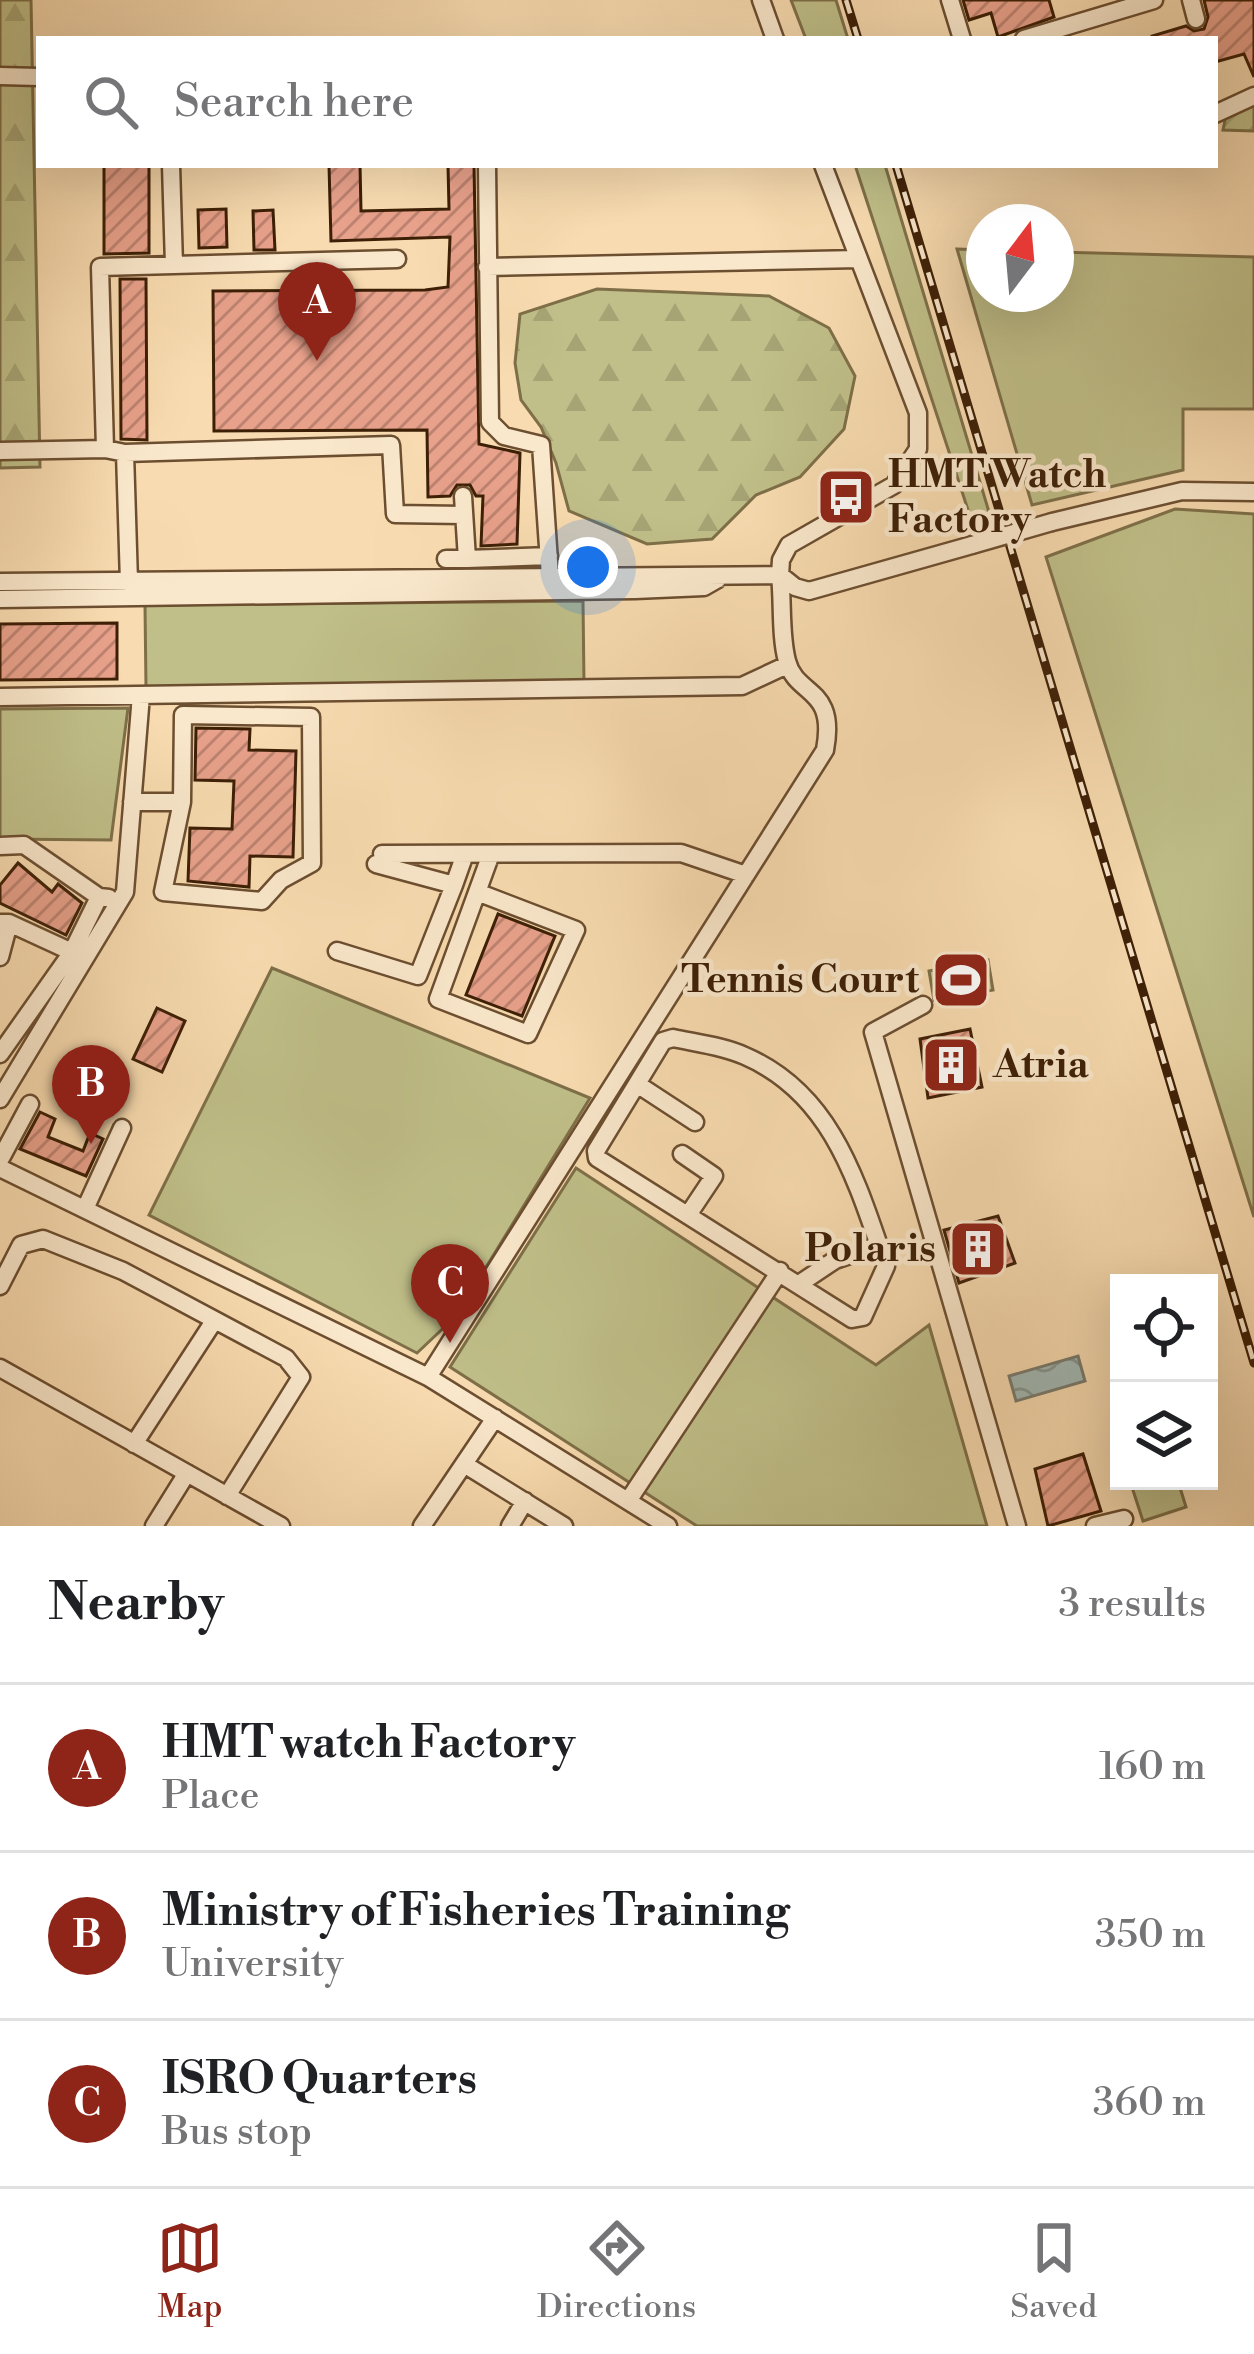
<!DOCTYPE html>
<html lang="en">
<head>
<meta charset="utf-8">
<style>
  :root { --surface:#fff; --page:#f2f2f2; --text:#202124; --muted:#757577; --line:#e0e0e0; --accent:#8f2418 }
  body { margin:0; font-family:"Libre Bodoni",serif; background:var(--page); color:var(--text) }
  .controls { position:absolute; right:36px; bottom:36px; display:grid; overflow:hidden; border-radius:0px; box-shadow:0 12px 48px #0002 }
  .controls button { width:108px; height:108px; display:grid; place-items:center; padding:0; border:0; border-bottom:3px solid var(--line); background:var(--surface); color:var(--text); font:60px sans-serif }
  .compass { position:absolute; left:966px; top:204px; width:108px; height:108px; border-radius:50%; background:var(--surface); box-shadow:0 12px 48px #0002; rotate:16deg }
  .you { position:absolute; left:588px; top:567px; width:42px; height:42px; margin:-30px; border:9px solid #fff; border-radius:50%; background:#1a73e8; box-shadow:0 0 0 18px #1a73e833 }
  .badge { display:grid; place-items:center; width:78px; height:78px; border-radius:50%; background:var(--accent); color:#fff; font-size:39px; font-weight:700 }
  .pin { position:absolute; translate:-50% -99px; filter:drop-shadow(0 3px 6px #0008) }
  .pin::after { content:''; position:absolute; top:63px; width:42px; height:36px; background:inherit; clip-path:polygon(0 0,100% 0,50% 100%) }
  .list { margin:0; padding:0; list-style:none }
  h2 { display:flex; justify-content:space-between; align-items:center; height:156px; margin:0; padding:0 48px; font-size:51px }
  h2 small { font-size:39px; font-weight:400; color:var(--muted) }
  .list li { display:grid; grid-template-columns:78px 1fr auto; gap:36px; align-items:center; box-sizing:border-box; height:168px; padding:0 48px; border-top:3px solid var(--line) }
  .list b { display:block; font-size:45px; white-space:nowrap }
  .list p { margin:0; font-size:39px; white-space:nowrap; color:var(--muted) }
  .list em { font-size:39px; font-style:normal; color:var(--muted) }
  .icon { flex:none; width:66px; height:66px; fill:none; stroke:currentColor; stroke-width:2; stroke-linecap:round; stroke-linejoin:round }
  .map { position:relative; flex:none; width:1254px; height:1526px; overflow:hidden }
  .search { position:absolute; background:var(--surface); box-shadow:0 12px 48px #0002; left:36px; right:36px; top:36px; height:132px; display:flex; align-items:center; gap:30px; box-sizing:border-box; padding:0 42px; border-radius:0px; color:var(--muted); font-size:45px }
  .sheet { height:660px; background:var(--surface) }
  nav { display:flex; justify-content:space-around; align-items:center; box-sizing:border-box; height:168px; border-top:3px solid var(--line); background:var(--surface); font-size:33px; color:var(--muted) }
  nav a { display:grid; justify-items:center; gap:6px }
  nav .on { color:var(--accent) }
  .map>svg:first-child { display:block }
</style>
</head>
<body>
<div class="map">
<svg width="1254" height="1526" viewBox="0 0 1254 1526">
  <defs>
    <pattern id="forest-firs" width="22" height="20" patternUnits="userSpaceOnUse" patternTransform="scale(3)"><rect width="22" height="20" fill="#c0bf89"/><path d="M5 1l3.5 6h-7zM16 11l3.5 6h-7z" fill="#a6a475"/></pattern>
    <pattern id="garden-furrows" width="10" height="10" patternUnits="userSpaceOnUse" patternTransform="scale(3)"><rect width="10" height="10" fill="#c0bf89"/><path d="M-1 1l2-2M0 10L10 0M9 11l2-2" fill="none" stroke="#a6a475"/></pattern>
    <pattern id="water-waves" width="16" height="10" patternUnits="userSpaceOnUse" patternTransform="scale(3)"><rect width="16" height="10" fill="#a1b9b5"/><path d="M0 5q4-4 8 0t8 0" fill="none" stroke="#849691"/></pattern>
    <pattern id="building-hatch" width="6" height="6" patternUnits="userSpaceOnUse" patternTransform="scale(3)"><rect width="6" height="6" fill="#e8a18b"/><path d="M-1 1l2-2M0 6l6-6M5 7l2-2" fill="none" stroke="#bd8370"/></pattern>
  </defs>
  <rect width="100%" height="100%" fill="#f8dbb0"/>
  <filter id="stains"><feTurbulence type="fractalNoise" baseFrequency=".00167" numOctaves="4"/><feColorMatrix values="0 0 0 0 .2 0 0 0 0 .09 0 0 0 0 .02 0 0 0 .5 -.17"/></filter>
  <radialGradient id="worn" r=".72"><stop offset=".6" stop-color="#630" stop-opacity="0"/><stop offset="1" stop-color="#630" stop-opacity=".3"/></radialGradient>
  <path fill="#c0bf89" stroke="#7e6f48" stroke-width="3" d="M 791,0 L 836,0 L 848,39 L 806,39 Z
    M 855,165 L 885,165 L 989,512 L 971,519 Z
    M 957,249 L 984,250 L 984,294 L 1056,294 L 1056,252 L 1254,257 L 1254,409 L 1183,409 L 1183,470 L 1032,505 Z
    M 1175,509 L 1254,514 L 1254,1217 L 1046,557 Z
    M 583,601 L 584,684 L 146,688 L 145,605 Z
    M 128,708 L 111,840 L 0,839 L 0,709 Z
    M 988,960 L 993,990 L 934,1000 L 929,971 Z
    M 272,968 L 590,1098 L 456,1316 L 417,1353 L 149,1215 Z
    M 576,1168 L 876,1365 L 929,1325 L 987,1526 L 697,1526 L 450,1367 Z
    M 1130,1481 L 1178,1481 L 1186,1507 L 1143,1521 Z"/>
  <path fill="url(#forest-firs)" stroke="#7e6f48" stroke-width="3" d="M 0,0 L 31,0 L 40,467 L 0,468 Z
    M 597,289 L 769,296 L 829,328 L 855,376 L 844,429 L 800,477 L 756,495 L 712,539 L 647,544 L 569,511 L 556,463 L 541,427 L 521,400 L 515,363 L 520,314 Z"/>
  <path fill="url(#garden-furrows)" stroke="#7e6f48" stroke-width="3" d="M 1254,105 L 1254,131 L 1223,130 L 1227,111 Z"/>
  <path fill="url(#water-waves)" stroke="#797b6f" stroke-width="3" d="M 1078,1356 L 1085,1381 L 1016,1401 L 1009,1376 Z"/>
  <path fill="url(#building-hatch)" stroke="#3d1f06" stroke-width="3" d="M 963,0 L 1049,0 L 1054,17 L 998,37 L 991,13 L 969,20 Z
    M 1204,0 L 1254,0 L 1254,77 L 1244,54 L 1215,62 L 1215,39 L 1152,39 L 1152,36 L 1186,26 L 1194,31 L 1204,29 L 1208,17 Z
    M 104,165 L 149,165 L 149,253 L 104,254 Z
    M 329,165 L 360,165 L 361,211 L 449,209 L 448,165 L 474,165 L 479,444 L 520,453 L 517,544 L 481,546 L 483,496 L 476,496 L 470,485 L 457,485 L 450,496 L 428,497 L 427,430 L 214,431 L 213,291 L 425,290 L 448,287 L 450,237 L 331,241 Z
    M 226,209 L 227,247 L 199,248 L 198,210 Z
    M 273,210 L 275,250 L 254,250 L 253,211 Z
    M 120,279 L 146,279 L 147,440 L 121,439 Z
    M 117,623 L 117,679 L 0,680 L 0,624 Z
    M 196,728 L 250,729 L 249,750 L 296,751 L 293,857 L 250,856 L 249,887 L 188,881 L 190,828 L 232,829 L 234,781 L 195,780 Z
    M 18,863 L 52,892 L 58,884 L 82,903 L 66,935 L 0,903 L 0,885 Z
    M 498,914 L 555,936 L 522,1016 L 466,995 Z
    M 157,1008 L 185,1021 L 162,1072 L 133,1059 Z
    M 970,1029 L 982,1087 L 928,1098 L 920,1039 Z
    M 40,1112 L 55,1119 L 48,1137 L 83,1151 L 90,1133 L 103,1139 L 86,1176 L 20,1149 Z
    M 998,1216 L 1015,1263 L 959,1283 L 944,1230 Z
    M 1083,1454 L 1101,1511 L 1048,1526 L 1035,1469 Z"/>
  <g fill="none" stroke-linecap="round" stroke-linejoin="round">
    <defs>
      <path id="minor" d="M 761,0 L 775,39
        M 950,0 L 962,39
        M 1191,0 L 1196,19
        M 1024,39 L 1154,0
        M 0,76 L 39,77
        M 1215,114 L 1254,96
        M 171,165 L 174,265
        M 487,165 L 490,422 L 504,436 L 541,445 L 550,576
        M 823,165 L 918,413 L 918,449 L 894,485 L 789,545 L 781,560 L 780,575 L 795,587 L 809,591 L 972,545
        M 487,267 L 859,259
        M 0,451 L 105,449
        M 125,453 L 391,445 L 395,514 L 464,515
        M 463,496 L 467,559 L 549,556
        M 1052,522 L 1182,491 L 1254,492
        M 446,559 L 467,559
        M 0,582 L 780,575 C 783,602 780,635 787,661 C 796,697 837,686 825,750 L 428,1377 L 668,1526
        M 129,582 L 125,453 L 105,449 L 100,267 L 397,259
        M 0,599 L 635,590 L 704,587 L 718,579
        M 0,697 L 742,686 L 787,665
        M 183,715 L 311,717 L 312,863 L 281,880 L 262,901 L 163,892 L 182,802 Z
        M 132,802 L 182,802
        M 0,846 L 24,845 L 99,897 L 109,898
        M 382,854 L 681,853 L 746,875
        M 376,864 L 454,885 L 465,854
        M 477,892 L 576,930 L 528,1034 L 438,999 L 491,854
        M 0,923 L 9,923 L 72,952
        M 337,951 L 418,976 L 454,885
        M 0,957 L 9,923
        M 923,1005 L 873,1032 L 1017,1526
        M 673,1038 C 696,1043 723,1046 745,1056 C 833,1094 857,1183 886,1266 L 863,1317 L 852,1319 L 597,1158 L 596,1151 L 663,1041 Z
        M 0,1054 L 72,952 L 99,897
        M 637,1084 L 695,1122
        M 0,1099 L 125,892 L 141,695
        M 682,1154 L 714,1176 L 688,1215
        M 0,1160 L 30,1104
        M 0,1168 L 428,1377
        M 85,1209 L 122,1128
        M 799,1284 L 835,1260 L 879,1245
        M 0,1286 L 21,1245 L 43,1239 L 123,1271 L 286,1358 L 301,1377 L 227,1496
        M 0,1368 L 281,1526
        M 134,1444 L 214,1321
        M 464,1464 L 564,1526
        M 628,1501 L 780,1271
        M 154,1526 L 187,1473
        M 422,1526 L 495,1418
        M 510,1526 L 525,1501
        M 1095,1526 L 1124,1519"/>
    </defs>
    <use href="#minor" stroke="#6c4e30" stroke-width="21"/>
    <use href="#minor" stroke="#fae8cc" stroke-width="16"/>
    <defs>
      <path id="rail" d="M 846,0 L 858,39
        M 896,165 L 1254,1363"/>
    </defs>
    <use href="#rail" stroke="#3d1f06" stroke-width="9"/>
    <use href="#rail" stroke="#fae8cc" stroke-width="4.5" stroke-dasharray="14" stroke-linecap="butt"/>
    <defs>
      <path id="minor-bridge" d="M 972,545 L 1052,522"/>
    </defs>
    <use href="#minor-bridge" stroke="#6c4e30" stroke-width="21" stroke-linecap="butt"/>
    <use href="#minor-bridge" stroke="#fae8cc" stroke-width="16"/>
  </g>
  <defs>
    <symbol id="bus-square" viewBox="-11 -11 22 22"><rect x="-9" y="-9" width="18" height="18" rx="4" fill="#8f2418" stroke="#fae8cc"/><path d="M-5-6H5V4H4V6H2V4H-2V6H-4V4H-5ZM-3.5-4V0h7V-4ZM-3.5 1.2v1.5H-2V1.2ZM2 1.2v1.5H3.5V1.2Z" fill="#fff"/></symbol>
    <symbol id="stadium-square" viewBox="-11 -11 22 22"><rect x="-9" y="-9" width="18" height="18" rx="4" fill="#8f2418" stroke="#fae8cc"/><path d="M0-5a6.5 5 0 1 0 0 10a6.5 5 0 1 0 0-10ZM-3.5-1.8h7v3.6h-7Z" fill="#fff"/></symbol>
    <symbol id="building-square" viewBox="-11 -11 22 22"><rect x="-9" y="-9" width="18" height="18" rx="4" fill="#8f2418" stroke="#fae8cc"/><path d="M-4-6H4V6H1V3H-1V6H-4ZM-2.5-4.3h1.7v1.8h-1.7ZM.8-4.3h1.7v1.8H.8ZM-2.5-1h1.7V.8h-1.7ZM.8-1h1.7V.8H.8Z" fill="#fff"/></symbol>
  </defs>
  <g fill-rule="evenodd">
    <use href="#bus-square" x="813" y="464" width="66" height="66"/>
    <use href="#stadium-square" x="928" y="947" width="66" height="66"/>
    <use href="#building-square" x="918" y="1032" width="66" height="66"/>
    <use href="#building-square" x="945" y="1216" width="66" height="66"/>
  </g>
  <g text-anchor="middle" dominant-baseline="central" stroke-width="9" stroke-linejoin="round" paint-order="stroke">
    <g font-size="39" font-weight="bold" fill="#3d1f06" stroke="#fae8cc" text-anchor="start">
      <text x="888" y="475">HMT Watch<tspan x="888" dy="45">Factory</tspan></text>
      <text x="919" y="980" text-anchor="end">Tennis Court</text>
      <text x="993" y="1065">Atria</text>
      <text x="936" y="1249" text-anchor="end">Polaris</text>
    </g>
  </g>
  <rect width="100%" height="100%" filter="url(#stains)"/>
  <rect width="100%" height="100%" fill="url(#worn)"/>
</svg>
<div class="controls">
<button><svg class="icon" aria-label="locate" viewBox="0 0 24 24"><circle cx="12" cy="12" r="6"/><path d="M12 2v4M12 18v4M2 12h4M18 12h4"/></svg></button>
<button><svg class="icon" aria-label="layers" viewBox="0 0 24 24"><path d="M12 4l9 5-9 5-9-5zM3 14l9 5 9-5"/></svg></button>
</div>
<svg class="compass" viewBox="-18 -18 36 36"><path d="M0-13l5 13h-10z" fill="#e53935"/><path d="M0 13l5-13h-10z" fill="#757577"/></svg>
<div class="you"></div>
<div class="pin badge" style="left:317px;top:361px">A</div>
<div class="pin badge" style="left:91px;top:1144px">B</div>
<div class="pin badge" style="left:450px;top:1343px">C</div>
<div class="search"><svg class="icon" aria-label="search" viewBox="0 0 24 24"><circle cx="10" cy="10" r="6"/><path d="M15 15l6 6"/></svg>Search here</div>
</div>
<section class="sheet">
<h2>Nearby<small>3 results</small></h2>
<ul class="list">
<li><span class="badge">A</span><div><b>HMT watch Factory</b><p>Place</p></div><em>160 m</em></li>
<li><span class="badge">B</span><div><b>Ministry of Fisheries Training</b><p>University</p></div><em>350 m</em></li>
<li><span class="badge">C</span><div><b>ISRO Quarters</b><p>Bus stop</p></div><em>360 m</em></li>
</ul>
</section>
<nav>
<a class="on"><svg class="icon" aria-label="map" viewBox="0 0 24 24"><path d="M3 6l6-2 6 2 6-2v14l-6 2-6-2-6 2zM9 4v14M15 6v14"/></svg>Map</a>
<a><svg class="icon" aria-label="directions" viewBox="0 0 24 24"><path d="M12 3l9 9-9 9-9-9zM9 14v-3h6M13 9l2 2-2 2"/></svg>Directions</a>
<a><svg class="icon" aria-label="saved" viewBox="0 0 24 24"><path d="M7 4h10v16l-5-4-5 4z"/></svg>Saved</a>
</nav>
</body>
</html>
